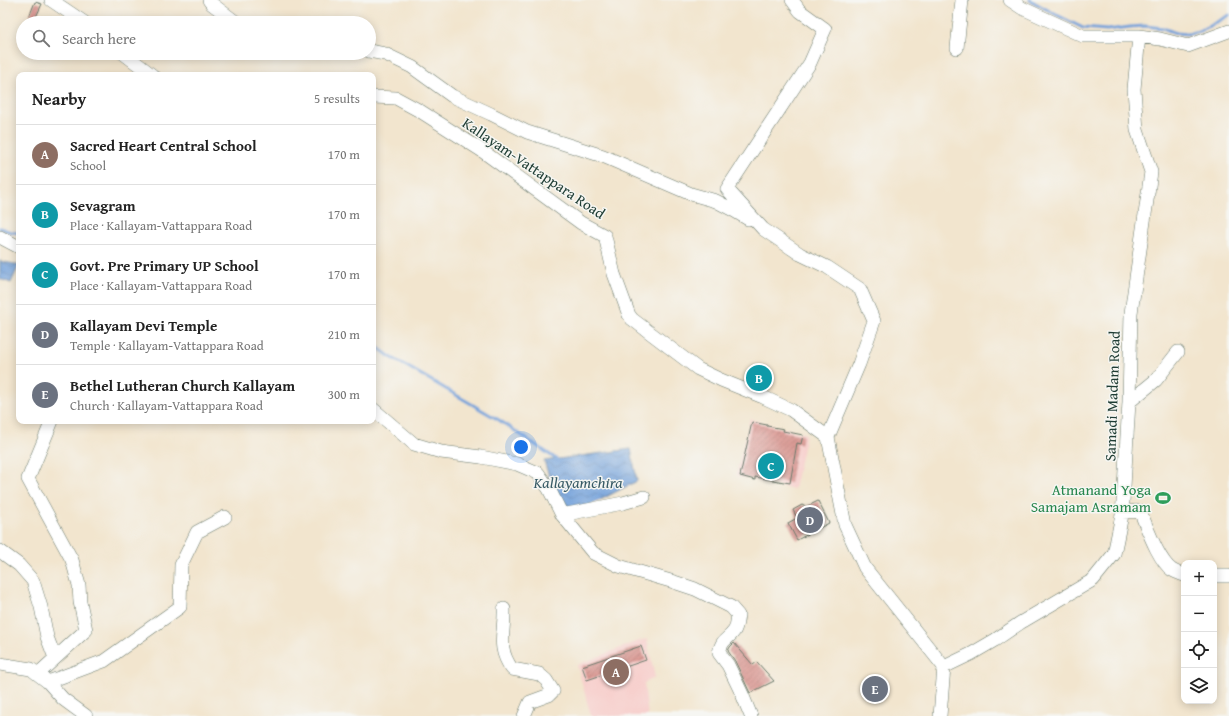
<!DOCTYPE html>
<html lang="en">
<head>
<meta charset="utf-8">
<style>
  :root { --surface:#fff; --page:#f2f2f2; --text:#222; --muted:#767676; --line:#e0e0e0; --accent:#b5179e }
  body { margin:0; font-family:"Gentium Book Plus",serif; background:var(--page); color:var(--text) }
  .controls { position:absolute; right:12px; bottom:12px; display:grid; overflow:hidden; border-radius:8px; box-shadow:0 2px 10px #0003 }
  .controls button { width:36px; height:36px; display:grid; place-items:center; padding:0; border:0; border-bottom:1px solid var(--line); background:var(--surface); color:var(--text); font:20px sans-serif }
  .you { position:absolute; left:521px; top:447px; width:14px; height:14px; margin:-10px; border:3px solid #fff; border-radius:50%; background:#1a73e8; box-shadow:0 0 0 6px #1a73e833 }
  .badge { display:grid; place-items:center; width:26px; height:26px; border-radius:50%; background:var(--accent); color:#fff; font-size:13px; font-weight:700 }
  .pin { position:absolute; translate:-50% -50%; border:2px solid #fff; box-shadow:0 1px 4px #0006 }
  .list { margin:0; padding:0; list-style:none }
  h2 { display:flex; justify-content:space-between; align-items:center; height:52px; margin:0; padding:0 16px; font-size:17px }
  h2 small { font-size:13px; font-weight:400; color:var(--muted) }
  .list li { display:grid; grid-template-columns:26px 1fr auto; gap:12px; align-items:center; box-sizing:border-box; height:60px; padding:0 16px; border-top:1px solid var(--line) }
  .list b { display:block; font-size:15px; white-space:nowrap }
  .list p { margin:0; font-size:13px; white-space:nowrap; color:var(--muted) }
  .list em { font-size:13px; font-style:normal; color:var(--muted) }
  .icon { flex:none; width:22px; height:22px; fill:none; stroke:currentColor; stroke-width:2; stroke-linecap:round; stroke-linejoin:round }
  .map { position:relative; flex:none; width:1229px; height:716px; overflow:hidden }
  .search { position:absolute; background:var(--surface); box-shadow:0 2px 10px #0003; left:16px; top:16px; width:360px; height:44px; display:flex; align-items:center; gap:10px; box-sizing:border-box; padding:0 14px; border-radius:22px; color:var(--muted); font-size:15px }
  .panel { position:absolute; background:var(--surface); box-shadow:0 2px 10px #0003; left:16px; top:72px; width:360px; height:352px; border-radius:8px }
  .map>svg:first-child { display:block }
</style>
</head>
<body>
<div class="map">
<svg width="1229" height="716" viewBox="0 0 1229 716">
  <defs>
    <pattern id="water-waves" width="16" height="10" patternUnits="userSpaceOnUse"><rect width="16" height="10" fill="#72a0da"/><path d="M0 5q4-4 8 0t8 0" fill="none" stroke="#5d84b2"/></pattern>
    <pattern id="building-hatch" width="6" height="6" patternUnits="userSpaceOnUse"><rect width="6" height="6" fill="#d8908a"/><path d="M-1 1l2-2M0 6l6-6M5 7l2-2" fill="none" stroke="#af7772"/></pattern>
  </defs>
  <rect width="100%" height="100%" fill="#f6f6f2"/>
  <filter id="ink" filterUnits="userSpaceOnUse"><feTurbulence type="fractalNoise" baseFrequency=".025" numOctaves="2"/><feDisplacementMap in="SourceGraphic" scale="8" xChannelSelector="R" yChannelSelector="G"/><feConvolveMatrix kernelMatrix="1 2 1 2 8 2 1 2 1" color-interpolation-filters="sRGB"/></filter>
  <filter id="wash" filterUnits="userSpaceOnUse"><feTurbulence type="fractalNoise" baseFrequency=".012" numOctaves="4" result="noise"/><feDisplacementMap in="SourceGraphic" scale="16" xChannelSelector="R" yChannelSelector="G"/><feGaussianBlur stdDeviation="0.9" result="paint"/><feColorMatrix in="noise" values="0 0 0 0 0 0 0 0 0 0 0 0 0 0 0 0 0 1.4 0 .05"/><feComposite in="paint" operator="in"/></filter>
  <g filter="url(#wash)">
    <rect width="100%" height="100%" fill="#f2e5ce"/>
    <path fill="#f7d0cd" d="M 750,419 L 806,434 L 794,489 L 736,476 Z
      M 647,639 L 655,678 L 644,683 L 648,716 L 591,716 L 577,665 L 639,641 Z"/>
    <path fill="url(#water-waves)" stroke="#486e87" d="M 0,261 L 19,265 L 11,283 L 0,279 Z
      M 631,449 L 637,481 L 579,511 L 557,501 L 544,461 Z"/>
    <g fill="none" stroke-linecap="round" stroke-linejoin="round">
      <path stroke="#72a0da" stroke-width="3" d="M 1030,0 L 1055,14 L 1083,28 L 1107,30 L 1130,27 L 1145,26 L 1163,28 L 1176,33 L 1189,34 L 1202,30 L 1229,15
        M 0,228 L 11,232 L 19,233
        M 373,344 L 389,356 L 499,420 L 559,461"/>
    </g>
    <g id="blocks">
      <path fill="url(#building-hatch)" d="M 35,2 L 42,4 L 35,19 L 29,17 Z
        M 753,366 L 771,374 L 765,389 L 746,382 Z
        M 752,422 L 767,425 L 767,426 L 784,429 L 783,431 L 803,435 L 801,444 L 797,443 L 790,483 L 755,477 L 755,480 L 740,476 Z
        M 818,501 L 829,523 L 797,540 L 788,523 L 797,518 L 793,510 L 802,505 L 806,507 Z
        M 734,643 L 753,665 L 757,662 L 774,681 L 750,693 L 735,661 L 728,651 L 730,647 Z
        M 641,646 L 646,660 L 587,680 L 582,666 Z"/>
    </g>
  </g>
  <g filter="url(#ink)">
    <use href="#blocks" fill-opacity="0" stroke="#69786a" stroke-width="1"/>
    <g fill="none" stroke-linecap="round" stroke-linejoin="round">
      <defs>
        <path id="minor" d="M 51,0 L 85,23
          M 209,0 L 212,4 L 237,23
          M 792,0 L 800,11 L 825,29 L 810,63 L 727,189 L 763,229 L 800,254 L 827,267 L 860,289 L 874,321 L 859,364 L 828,437
          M 1010,0 L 1022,8 L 1083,36 L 1139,36 L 1160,39 L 1188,46 L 1229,31
          M 957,48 L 962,0
          M 369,51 L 385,54 L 412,67 L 452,96 L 491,114 L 527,132 L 603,156 L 691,194 L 716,201 L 733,210 L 748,219
          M 123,53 L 152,75
          M 373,97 L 396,98 L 420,111 L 481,150 L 581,223 L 605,236 L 614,274 L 629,315 L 632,319 L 698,369 L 721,380 L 763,397 L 791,410 L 828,437 L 845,525 L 865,568 L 944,667 L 940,716
          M 0,237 L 19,247
          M 1129,402 L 1156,380 L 1178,352
          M 373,409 L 414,444 L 441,452 L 481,457 L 517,464 L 538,473 L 549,489 L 562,515 L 593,553 L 619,566 L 674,582 L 695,589 L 731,607 L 738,615 C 737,620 737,627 734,631 C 727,641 722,638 719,653 L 728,665 L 742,694 L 751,716
          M 1122,512 L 1140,511 C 1147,527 1158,560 1172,570 C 1176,572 1180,574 1184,575
          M 562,515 L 623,503 L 644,497
          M 0,551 L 19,565 L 33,581 L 41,607 L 47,637 L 55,658
          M 1214,576 L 1229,576
          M 504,609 C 505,633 496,647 512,669 L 539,674 L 546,680 L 553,691 L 549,695 L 530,702 L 524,716
          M 0,664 L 31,669 L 48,682 L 63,699 L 86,716
          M 944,667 L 971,654 L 995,640 L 1020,623 L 1093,580 L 1114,554 L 1122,515 L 1124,487 L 1129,402 L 1131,313 L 1151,172 L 1137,130 L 1134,89 L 1139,36
          M 38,674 L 86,630 L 80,602 L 79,585 L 72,560 L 28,479 L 52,421
          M 48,682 L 104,661 L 180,607 L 181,565 L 197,532 L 225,517"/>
      </defs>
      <use href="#minor" stroke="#69786a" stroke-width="14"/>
      <use href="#minor" stroke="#fff" stroke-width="13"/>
    </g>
  </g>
  <defs>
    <symbol id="stadium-bare" viewBox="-9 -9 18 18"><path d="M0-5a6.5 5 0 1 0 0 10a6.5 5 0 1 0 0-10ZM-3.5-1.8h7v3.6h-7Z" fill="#2e9e5b" stroke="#f6f6f2" stroke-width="2.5" paint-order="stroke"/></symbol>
  </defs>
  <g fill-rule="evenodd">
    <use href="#stadium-bare" x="1152" y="487" width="22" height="22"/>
  </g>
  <g text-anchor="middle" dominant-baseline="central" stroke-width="3" stroke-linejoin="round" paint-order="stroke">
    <g font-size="15" fill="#1f3d34" stroke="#f6f6f2">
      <text transform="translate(534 168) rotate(34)">Kallayam-Vattappara Road</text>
      <text transform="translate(1112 396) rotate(-88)">Samadi Madam Road</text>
    </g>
    <g font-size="15" fill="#27864d" stroke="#f6f6f2" text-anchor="end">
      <text x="1151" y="489">Atmanand Yoga<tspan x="1151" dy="17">Samajam Asramam</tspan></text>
    </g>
    <g font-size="16" font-style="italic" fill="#385b66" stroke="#f6f6f2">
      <text x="578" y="482">Kallayamchira</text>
    </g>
  </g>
</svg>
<div class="controls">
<button>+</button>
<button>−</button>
<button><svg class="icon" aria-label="locate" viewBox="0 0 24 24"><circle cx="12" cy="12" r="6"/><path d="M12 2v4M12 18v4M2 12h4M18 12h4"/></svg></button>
<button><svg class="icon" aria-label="layers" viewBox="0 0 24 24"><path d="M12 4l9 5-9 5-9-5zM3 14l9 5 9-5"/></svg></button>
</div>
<div class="you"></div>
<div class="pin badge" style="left:616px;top:672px;background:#8d6e63">A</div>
<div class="pin badge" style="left:759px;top:378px;background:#0f9aa8">B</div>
<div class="pin badge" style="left:771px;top:466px;background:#0f9aa8">C</div>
<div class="pin badge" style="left:810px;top:520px;background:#6b7280">D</div>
<div class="pin badge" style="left:875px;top:689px;background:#6b7280">E</div>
<div class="search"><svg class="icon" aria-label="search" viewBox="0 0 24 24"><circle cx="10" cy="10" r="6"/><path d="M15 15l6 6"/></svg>Search here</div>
<section class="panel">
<h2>Nearby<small>5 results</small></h2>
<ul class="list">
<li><span class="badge" style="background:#8d6e63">A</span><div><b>Sacred Heart Central School</b><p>School</p></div><em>170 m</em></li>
<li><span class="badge" style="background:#0f9aa8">B</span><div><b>Sevagram</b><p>Place · Kallayam-Vattappara Road</p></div><em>170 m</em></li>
<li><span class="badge" style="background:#0f9aa8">C</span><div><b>Govt. Pre Primary UP School</b><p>Place · Kallayam-Vattappara Road</p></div><em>170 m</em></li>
<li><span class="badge" style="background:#6b7280">D</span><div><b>Kallayam Devi Temple</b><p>Temple · Kallayam-Vattappara Road</p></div><em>210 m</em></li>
<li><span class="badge" style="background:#6b7280">E</span><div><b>Bethel Lutheran Church Kallayam</b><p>Church · Kallayam-Vattappara Road</p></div><em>300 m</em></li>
</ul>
</section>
</div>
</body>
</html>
